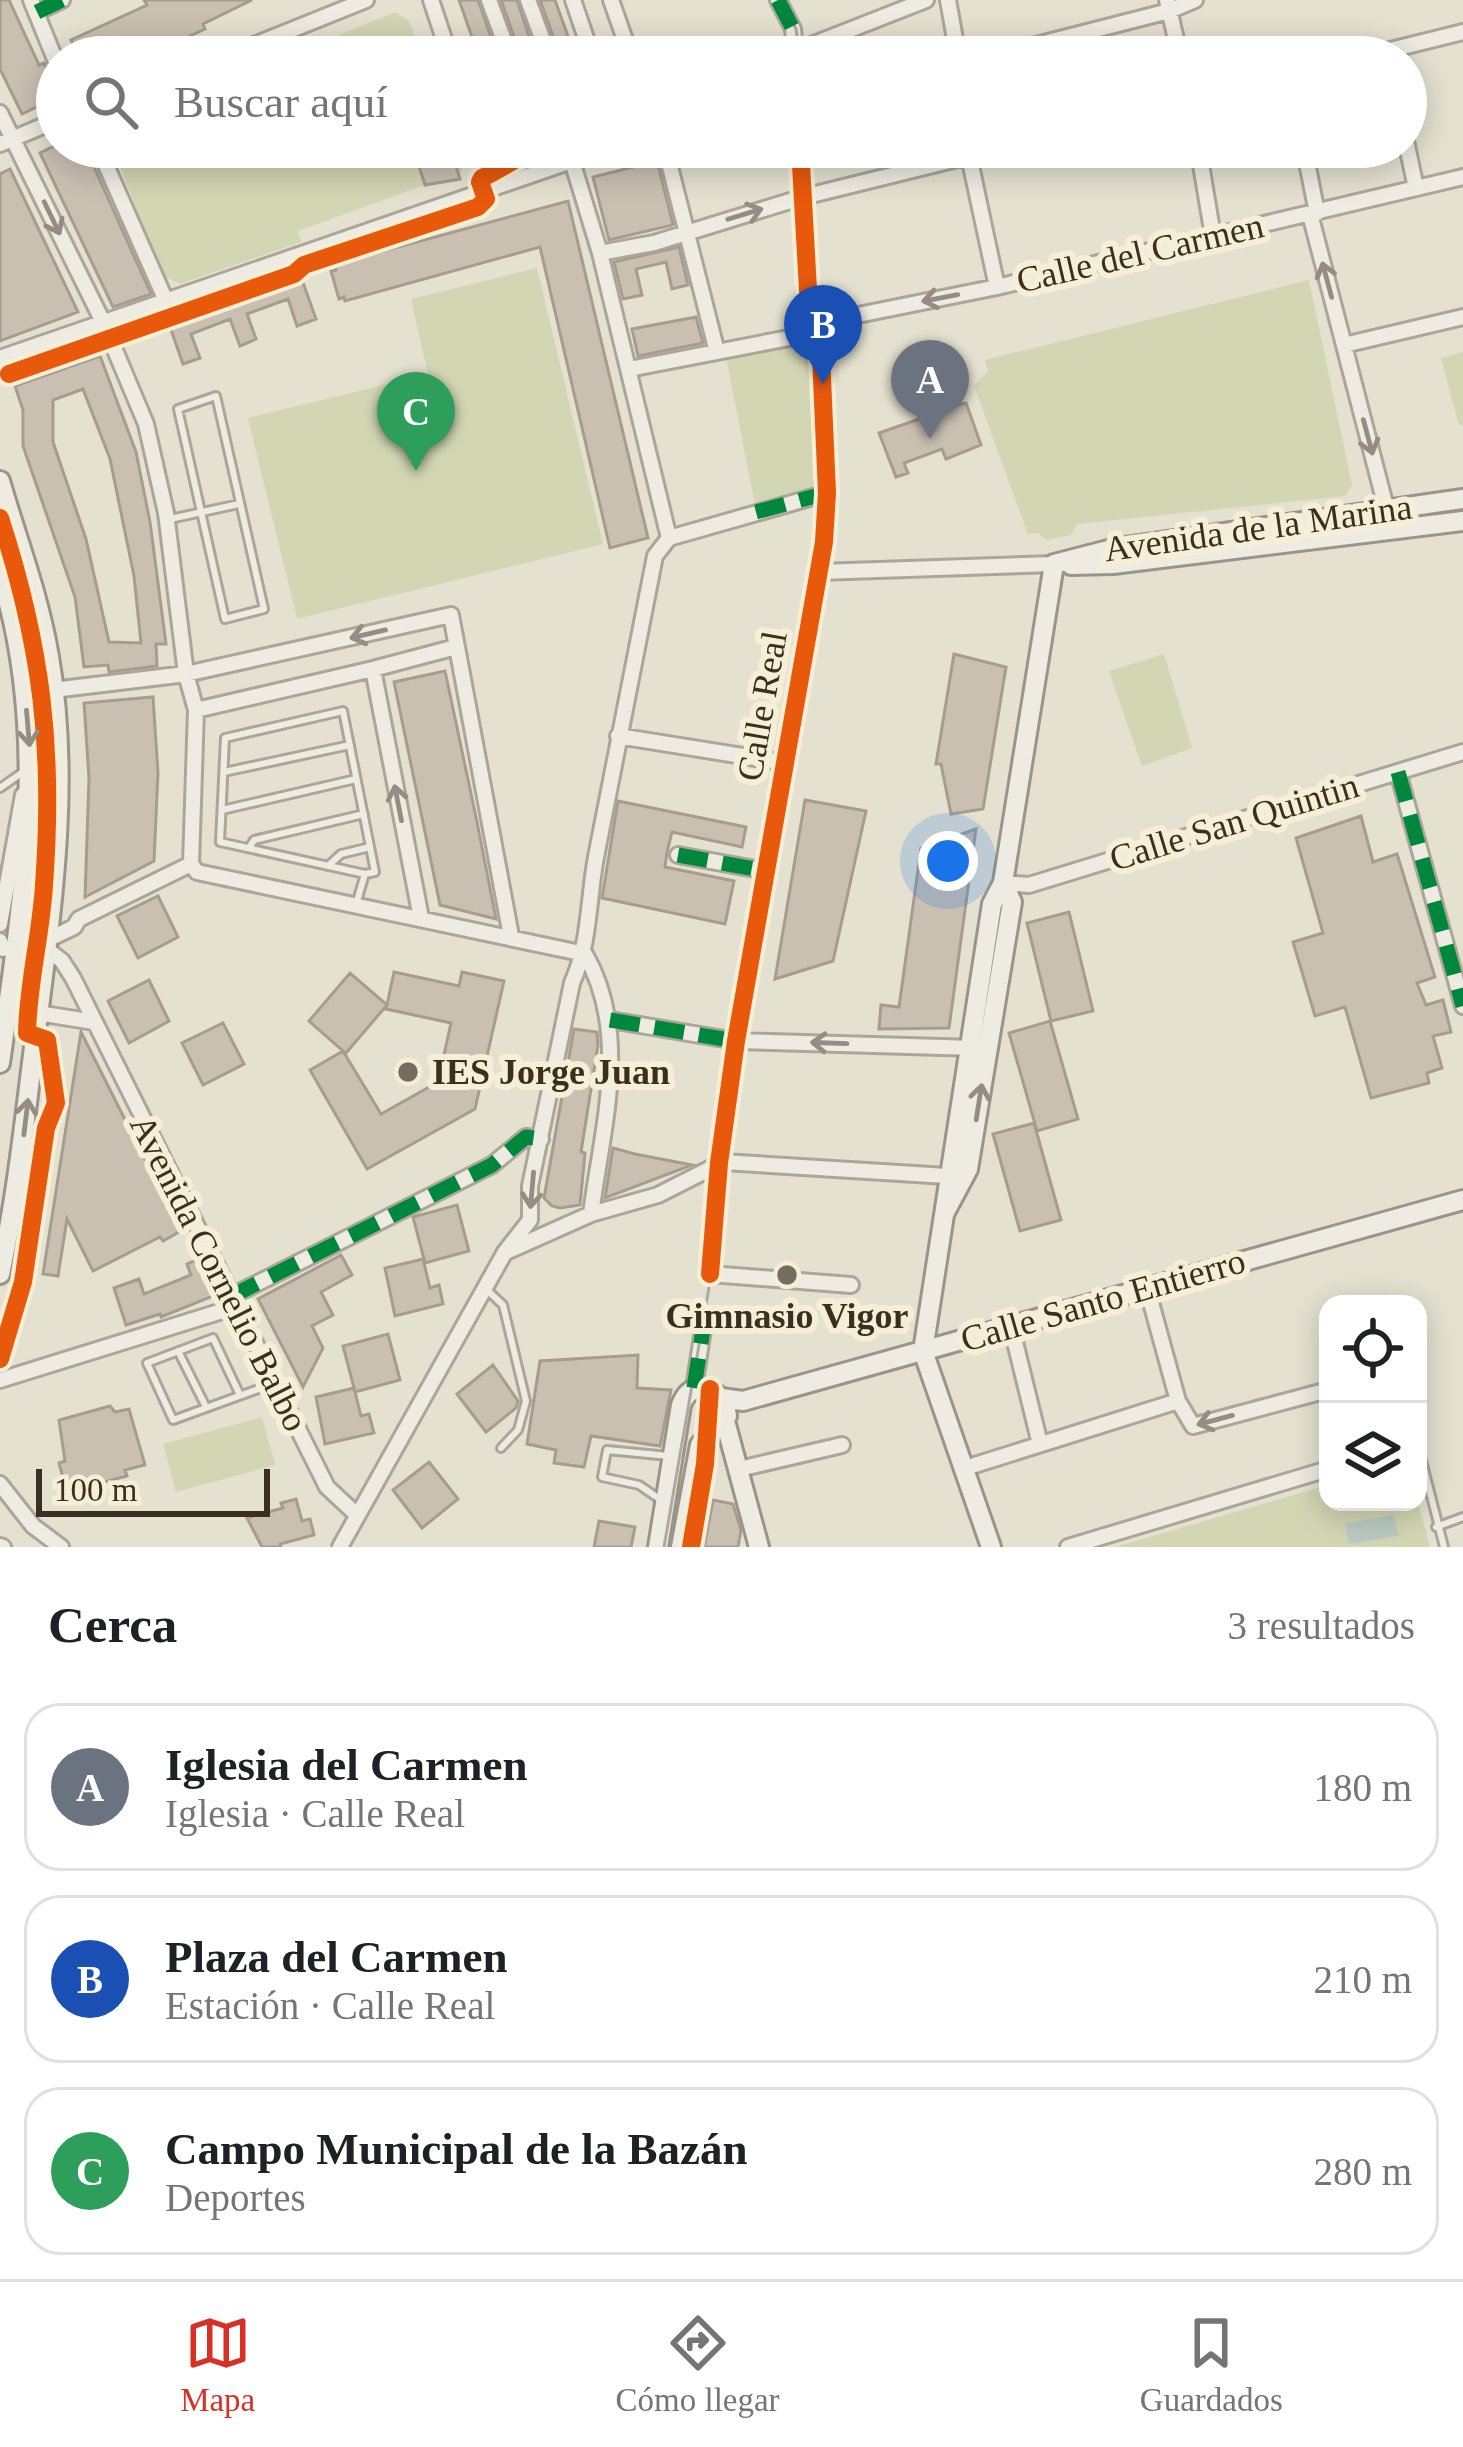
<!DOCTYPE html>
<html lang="es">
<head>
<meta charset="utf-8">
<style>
  :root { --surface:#fff; --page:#f6f6f6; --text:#202124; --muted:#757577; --line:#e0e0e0; --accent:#d93025 }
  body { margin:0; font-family:Georgia,serif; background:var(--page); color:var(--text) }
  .controls { position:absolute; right:36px; bottom:36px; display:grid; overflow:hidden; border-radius:24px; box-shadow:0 6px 30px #0003 }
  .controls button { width:108px; height:108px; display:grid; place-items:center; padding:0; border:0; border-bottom:3px solid var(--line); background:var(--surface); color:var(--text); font:60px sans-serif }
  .scale { position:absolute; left:36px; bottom:30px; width:234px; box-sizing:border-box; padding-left:12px; border:6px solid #3b2f20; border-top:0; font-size:33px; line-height:42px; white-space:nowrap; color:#3b2f20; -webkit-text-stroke:9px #f6efd7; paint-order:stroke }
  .you { position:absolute; left:948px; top:861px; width:42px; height:42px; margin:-30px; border:9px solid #fff; border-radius:50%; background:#1a73e8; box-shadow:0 0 0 18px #1a73e833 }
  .badge { display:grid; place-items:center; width:78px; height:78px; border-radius:50%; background:var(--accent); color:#fff; font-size:39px; font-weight:700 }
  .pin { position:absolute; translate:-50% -99px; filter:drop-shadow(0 3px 6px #0008) }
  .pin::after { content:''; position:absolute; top:63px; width:42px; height:36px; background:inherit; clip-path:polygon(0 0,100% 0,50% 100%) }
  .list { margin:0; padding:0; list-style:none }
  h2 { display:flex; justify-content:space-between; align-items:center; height:156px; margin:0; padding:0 48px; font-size:51px }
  h2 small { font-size:39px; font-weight:400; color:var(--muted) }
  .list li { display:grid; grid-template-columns:78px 1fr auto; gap:36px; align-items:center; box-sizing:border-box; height:168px; margin:0 24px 24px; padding:0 24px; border:3px solid var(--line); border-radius:36px }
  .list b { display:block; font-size:45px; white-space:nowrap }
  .list p { margin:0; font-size:39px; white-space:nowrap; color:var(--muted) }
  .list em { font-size:39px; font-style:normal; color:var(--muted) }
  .icon { flex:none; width:66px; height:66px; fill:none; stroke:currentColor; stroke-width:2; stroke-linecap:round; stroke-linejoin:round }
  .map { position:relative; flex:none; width:1463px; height:1547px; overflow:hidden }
  .search { position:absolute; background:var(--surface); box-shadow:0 6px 30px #0003; left:36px; right:36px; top:36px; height:132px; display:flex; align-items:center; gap:30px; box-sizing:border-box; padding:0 42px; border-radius:66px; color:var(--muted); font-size:45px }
  .sheet { height:732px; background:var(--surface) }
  nav { display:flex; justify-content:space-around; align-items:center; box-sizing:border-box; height:168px; border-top:3px solid var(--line); background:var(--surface); font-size:33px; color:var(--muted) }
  nav a { display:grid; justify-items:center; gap:6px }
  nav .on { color:var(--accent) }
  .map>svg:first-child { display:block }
</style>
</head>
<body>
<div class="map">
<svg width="1463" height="1547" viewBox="0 0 1463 1547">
  <rect width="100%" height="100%" fill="#e5e1d0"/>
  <path fill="#d2d6b3" d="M 395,12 L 409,21 L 422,57 L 286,57 Z
    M 113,147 L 454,147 L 463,171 L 298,231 L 301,242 L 180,284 L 161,275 Z
    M 537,268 L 603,544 L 297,619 L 248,418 L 428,374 L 411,299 Z
    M 1309,280 L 1352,485 L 1345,496 L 1077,524 L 1071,535 L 1047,540 L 1038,533 L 1028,534 L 974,386 L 988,371 L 985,360 Z
    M 811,337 L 821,492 L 756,510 L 726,357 Z
    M 1463,352 L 1463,425 L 1459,425 L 1441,358 Z
    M 1164,654 L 1192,748 L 1142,766 L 1109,671 Z
    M 262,1417 L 275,1465 L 176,1492 L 163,1444 Z
    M 1328,1485 L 1328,1502 L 1418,1502 L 1430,1547 L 1115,1547 Z"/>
  <path fill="#bacbc3" d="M 1393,1515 L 1399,1536 L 1349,1544 L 1345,1524 Z"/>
  <path fill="#c9c0b1" stroke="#a69d8f" stroke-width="3" fill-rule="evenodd" d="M 0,0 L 9,0 L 39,65 L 44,63 L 57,90 L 57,97 L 22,114 L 0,69 Z
    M 144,0 L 252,0 L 203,24 L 205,29 L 166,47 L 164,44 L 135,57 L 79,57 L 71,40 L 147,5 Z
    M 459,0 L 478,0 L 498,57 L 479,57 Z
    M 501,0 L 517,0 L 536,57 L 521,57 Z
    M 540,0 L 555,0 L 570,42 L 557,47 Z
    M 52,147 L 85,147 L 151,294 L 113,307 L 40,153 Z
    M 451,149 L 460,179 L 425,185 L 417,160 Z
    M 657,161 L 673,225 L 609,240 L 593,177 Z
    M 10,169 L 78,312 L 0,341 L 0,174 Z
    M 568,201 L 648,538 L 610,548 L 540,247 L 345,301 L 344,297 L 339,299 L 331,271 L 336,270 L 335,266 L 365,256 Z
    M 679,247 L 688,285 L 672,289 L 666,262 L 636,269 L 642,295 L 623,299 L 614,262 Z
    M 301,277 L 316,319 L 297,326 L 288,299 L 247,314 L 256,339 L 240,346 L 230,319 L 191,334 L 200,358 L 183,364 L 169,324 Z
    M 696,317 L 703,343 L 638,356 L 632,329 Z
    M 100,356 L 136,452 L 150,522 L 166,644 L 156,644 L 157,666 L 109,672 L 108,665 L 84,667 L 75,597 L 23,446 L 23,410 L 15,386 ZM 83,389 L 110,459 L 134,576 L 141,643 L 109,642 L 86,539 L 53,442 L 53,400 Z
    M 944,392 L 953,406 L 966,403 L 981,445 L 946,459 L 942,449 L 904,463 L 908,473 L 896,477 L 879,433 L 928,416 L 924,402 Z
    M 954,654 L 1006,667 L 983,809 L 951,814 L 941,764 L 936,764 Z
    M 445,671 L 477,822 L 496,919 L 440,905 L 394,682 Z
    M 153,697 L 158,773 L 154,861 L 85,897 L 89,778 L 84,703 Z
    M 805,800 L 866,811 L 833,961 L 775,979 Z
    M 618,801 L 746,827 L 742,847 L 672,832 L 667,852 L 665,867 L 734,881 L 725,924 L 602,898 Z
    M 1361,816 L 1373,862 L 1397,854 L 1435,977 L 1417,983 L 1426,1005 L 1443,1000 L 1451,1032 L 1433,1036 L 1442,1068 L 1427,1073 L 1429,1083 L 1371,1098 L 1345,1007 L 1315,1016 L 1293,942 L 1323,933 L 1296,838 Z
    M 976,829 L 949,1028 L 879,1029 L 881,1005 L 899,1007 L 921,848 Z
    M 158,896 L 178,937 L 138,958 L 117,916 Z
    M 1069,912 L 1093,1011 L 1051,1021 L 1027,923 Z
    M 394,972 L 459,986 L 462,972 L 504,981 L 475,1109 L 367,1169 L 310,1070 L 343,1051 L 309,1021 L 350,973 L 387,1005 ZM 387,1005 L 386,1009 L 451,1023 L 438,1082 L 381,1114 L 343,1051 L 346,1053 Z
    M 149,980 L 169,1021 L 129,1043 L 108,1001 Z
    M 1050,1021 L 1078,1119 L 1037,1131 L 1009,1033 Z
    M 223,1023 L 244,1064 L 203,1085 L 182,1043 Z
    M 574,1029 L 597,1032 L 598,1045 L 581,1152 L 585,1153 L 580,1205 L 560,1208 L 552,1206 L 544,1198 Z
    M 81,1032 L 181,1231 L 163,1241 L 160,1237 L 93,1271 L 67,1219 L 58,1276 L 43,1274 Z
    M 1034,1123 L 1061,1220 L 1020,1231 L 993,1134 Z
    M 613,1148 L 635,1154 L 692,1165 L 605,1198 Z
    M 457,1205 L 469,1251 L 425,1263 L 413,1217 Z
    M 341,1255 L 352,1275 L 321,1292 L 333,1315 L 312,1326 L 323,1348 L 303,1387 L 258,1299 Z
    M 198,1259 L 213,1296 L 161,1317 L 160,1314 L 126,1325 L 114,1288 L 139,1279 L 144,1294 L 191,1275 L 187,1264 Z
    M 423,1259 L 430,1288 L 439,1285 L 443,1304 L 395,1316 L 385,1268 Z
    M 388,1334 L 400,1380 L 355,1392 L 343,1346 Z
    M 638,1355 L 637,1388 L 671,1390 L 660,1446 L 591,1436 L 584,1467 L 554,1463 L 556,1450 L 527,1444 L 540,1361 Z
    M 493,1365 L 518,1401 L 516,1408 L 486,1432 L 457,1394 Z
    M 354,1388 L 361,1416 L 369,1414 L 374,1433 L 325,1444 L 316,1397 Z
    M 110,1406 L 115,1412 L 129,1409 L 145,1465 L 125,1470 L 127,1476 L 67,1492 L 59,1463 L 65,1461 L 59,1420 Z
    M 429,1462 L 458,1499 L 422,1528 L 393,1490 Z
    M 296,1499 L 302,1521 L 310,1519 L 314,1535 L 280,1544 L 281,1547 L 262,1547 L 247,1518 L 283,1508 L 281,1503 Z
    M 713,1500 L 733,1504 L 741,1530 L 738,1547 L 704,1547 Z
    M 599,1521 L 635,1527 L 631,1547 L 594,1547 Z"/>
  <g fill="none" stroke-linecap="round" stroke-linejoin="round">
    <defs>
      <path id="lane" d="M 216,396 L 264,609 L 225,619 L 178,409 Z
        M 170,519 L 239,504
        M 343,711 L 375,872 L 365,874 L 220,842 L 225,738 Z
        M 224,772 L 350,745
        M 0,788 L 23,772
        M 222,810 L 356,779
        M 249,848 L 254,840 L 364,814
        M 328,866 L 341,854 L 370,847
        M 357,901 L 365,874
        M 487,1290 L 503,1305 L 526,1401 L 518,1430 L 501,1448
        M 178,1351 L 206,1407
        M 240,1395 L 213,1338 L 147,1363 L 173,1420 L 272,1384
        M 1418,1445 L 1444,1547
        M 661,1500 L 639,1485 L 602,1477 L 607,1450 L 669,1456
        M 1436,1527 L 1463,1517"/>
      <path id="street" d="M 31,0 L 57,64
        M 431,0 L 450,57
        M 489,0 L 510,57
        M 528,0 L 549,57
        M 611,0 L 631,57
        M 778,0 L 793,29 L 796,57
        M 948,0 L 955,39 L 954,57
        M 1167,0 L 1180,57
        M 37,12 L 62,0
        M 796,51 L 926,0
        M 224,57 L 366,0
        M 564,57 L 589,47 L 573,0
        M 989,57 L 1169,11 L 1195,0
        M 1362,57 L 1463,32
        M 0,113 L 104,324 L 146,424 L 166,513 L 186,674 L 196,710 L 191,864
        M 1406,141 L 1416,188
        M 0,144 L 57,120
        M 98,147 L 166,301
        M 482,147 L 495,185
        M 665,147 L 717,352
        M 800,147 L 808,290 L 820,332 L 827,493 L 824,542 L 736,1041 L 719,1163 L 710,1274 L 851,1285
        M 967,147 L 997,287
        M 1198,147 L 1213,236
        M 1304,147 L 1317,213
        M 1310,214 L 1389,519
        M 600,253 L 654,243 L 803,197 L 1006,147
        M 1344,345 L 1463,317
        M 0,358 L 612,147
        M 629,369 L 820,332 L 838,319 L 997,287 L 1463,177
        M 669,538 L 827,493
        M 819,572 L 1054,564
        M 53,690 L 186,674 L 451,615 L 511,936
        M 196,710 L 373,669
        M 618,736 L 786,763
        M 1398,772 L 1463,1006
        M 678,855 L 766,871
        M 191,864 L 197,872 L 585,954
        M 1003,883 L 1029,885 L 1463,752
        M 421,918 L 373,669 L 456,647
        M 0,924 L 23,795
        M 49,939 L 74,927 L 79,919 L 191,864
        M 0,941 L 3,949
        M 48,950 L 62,961 L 73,978 L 327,1487 L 357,1515
        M 585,954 C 631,1034 602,1128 591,1214
        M 38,1013 L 94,1022
        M 610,1020 L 736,1041 L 976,1048
        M 508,1251 L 591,1214 L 658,1195 L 723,1162 L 947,1176 L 958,1174
        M 1147,1288 L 1178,1401
        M 230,1297 L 492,1165 L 526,1137 L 541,1139
        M 1011,1326 L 1040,1444
        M 0,1380 L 235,1307
        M 694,1388 L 704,1323
        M 739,1469 L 842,1445
        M 962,1469 L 1178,1401 L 1193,1426 L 1328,1390
        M 0,1484 L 33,1526 L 61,1547
        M 0,1546 L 3,1547
        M 340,1547 L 505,1252 L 530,1220 L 530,1186 L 572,983 C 590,943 588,900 596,857 C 615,756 635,656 655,556 L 669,538 L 600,253 L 572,161
        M 1068,1547 L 1328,1469"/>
      <path id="secondary" d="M 0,481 C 17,540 39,596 49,657 C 71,784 51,912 35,1039 C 25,1117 17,1196 0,1274
        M 1054,564 L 1112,549 L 1463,499
        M 1071,565 L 1113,564 L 1463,521
        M 0,572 C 51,732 23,900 0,1063
        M 1003,883 L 1054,564
        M 945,1212 L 968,1169 L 1012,902 L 1003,883 L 992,904 L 923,1351 L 991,1547
        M 721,1398 L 743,1401 L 1463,1200
        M 725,1421 L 759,1547
        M 658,1547 L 681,1405 C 690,1382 707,1386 724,1400 L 727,1416 L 700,1445 L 681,1547"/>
    </defs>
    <use href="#lane" stroke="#aba698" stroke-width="12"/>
    <use href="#street" stroke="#aba698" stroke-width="20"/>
    <use href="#secondary" stroke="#9a9588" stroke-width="24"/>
    <use href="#lane" stroke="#eeebe2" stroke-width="6"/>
    <use href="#street" stroke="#eeebe2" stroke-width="14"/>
    <use href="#secondary" stroke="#eeebe2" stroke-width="18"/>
    <path stroke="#aeaaa1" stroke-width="3" d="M 782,0 L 796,29 L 800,57
      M 805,147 L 815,318
      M 664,1547 L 716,1247 L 727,1118 L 829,541 L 831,479 L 825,329 L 813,303"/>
    <path stroke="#00873e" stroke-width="15" stroke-dasharray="30 15" stroke-linecap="butt" d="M 778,0 L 793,29 L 796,57
      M 37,12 L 62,0
      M 756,512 L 827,493
      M 1398,772 L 1463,1006
      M 678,855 L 766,871
      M 610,1020 L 736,1041
      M 230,1297 L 492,1165 L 526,1137 L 541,1139
      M 694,1388 L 704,1323"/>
    <defs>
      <path id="cycleway" d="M 9,374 L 294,274 L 304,265 L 478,207 L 486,199 L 480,182 L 482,178 C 504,168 520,154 542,147
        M 0,518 C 42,647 54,750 44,885 C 41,935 28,983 27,1033 L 47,1040 L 56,1103 L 46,1128 L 23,1282 L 0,1359
        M 710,1274 L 719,1163 L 736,1041 L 824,542 L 827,493 L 820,332 L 808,290 L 800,147
        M 691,1547 L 705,1464 L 710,1389"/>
    </defs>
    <use href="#cycleway" stroke="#f6efd7" stroke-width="26"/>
    <use href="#cycleway" stroke="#e8590c" stroke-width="18"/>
  </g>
  <defs><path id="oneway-shaft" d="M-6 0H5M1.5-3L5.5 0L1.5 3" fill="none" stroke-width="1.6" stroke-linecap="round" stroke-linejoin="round" transform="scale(3)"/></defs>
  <g stroke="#948d81">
    <use href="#oneway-shaft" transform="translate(745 214) rotate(-17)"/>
    <use href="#oneway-shaft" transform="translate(52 218) rotate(64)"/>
    <use href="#oneway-shaft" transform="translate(1327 280) rotate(-105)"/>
    <use href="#oneway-shaft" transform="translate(940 298) rotate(169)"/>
    <use href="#oneway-shaft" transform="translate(1368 437) rotate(75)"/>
    <use href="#oneway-shaft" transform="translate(368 634) rotate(167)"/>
    <use href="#oneway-shaft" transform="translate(28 728) rotate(85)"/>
    <use href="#oneway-shaft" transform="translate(398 803) rotate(-101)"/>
    <use href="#oneway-shaft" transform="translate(829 1043) rotate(-178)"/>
    <use href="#oneway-shaft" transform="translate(979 1102) rotate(-81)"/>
    <use href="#oneway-shaft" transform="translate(26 1117) rotate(-83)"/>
    <use href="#oneway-shaft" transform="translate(532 1190) rotate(95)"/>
    <use href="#oneway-shaft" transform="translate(1215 1420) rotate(165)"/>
  </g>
  <g fill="#766d5e" stroke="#f6efd7" stroke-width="4.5">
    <circle cx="408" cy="1072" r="12"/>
    <circle cx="787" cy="1275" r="12"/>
  </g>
  <g text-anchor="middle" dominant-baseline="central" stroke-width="12" stroke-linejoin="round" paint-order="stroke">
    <g font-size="36" fill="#3b2f20" stroke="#f6efd7">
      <text transform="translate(1140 253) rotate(-13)">Calle del Carmen</text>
      <text transform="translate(1258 528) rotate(-8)">Avenida de la Marina</text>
      <text transform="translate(762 706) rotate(-80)">Calle Real</text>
      <text transform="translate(1234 822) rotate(-17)">Calle San Quintin</text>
      <text transform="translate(219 1273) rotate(63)">Avenida Cornelio Balbo</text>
      <text transform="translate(1103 1300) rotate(-16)">Calle Santo Entierro</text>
    </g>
    <g font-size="36" font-weight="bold" fill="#3b2f20" stroke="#f6efd7" text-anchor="start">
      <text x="432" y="1072">IES Jorge Juan</text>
      <text x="787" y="1316" text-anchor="middle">Gimnasio Vigor</text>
    </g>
  </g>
</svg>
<div class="controls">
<button><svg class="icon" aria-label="locate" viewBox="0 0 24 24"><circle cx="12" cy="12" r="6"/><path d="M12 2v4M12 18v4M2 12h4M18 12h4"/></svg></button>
<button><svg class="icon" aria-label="layers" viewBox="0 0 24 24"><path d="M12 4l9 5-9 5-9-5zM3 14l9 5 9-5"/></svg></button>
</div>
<div class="scale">100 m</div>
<div class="you"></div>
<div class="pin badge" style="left:930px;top:439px;background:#6b7280">A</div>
<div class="pin badge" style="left:823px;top:384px;background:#1a4fb4">B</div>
<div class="pin badge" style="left:416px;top:471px;background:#2e9e5b">C</div>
<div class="search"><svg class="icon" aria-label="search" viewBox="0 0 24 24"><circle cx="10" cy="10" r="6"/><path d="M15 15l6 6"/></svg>Buscar aquí</div>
</div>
<section class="sheet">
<h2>Cerca<small>3 resultados</small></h2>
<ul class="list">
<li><span class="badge" style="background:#6b7280">A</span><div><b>Iglesia del Carmen</b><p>Iglesia · Calle Real</p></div><em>180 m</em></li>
<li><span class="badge" style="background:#1a4fb4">B</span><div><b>Plaza del Carmen</b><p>Estación · Calle Real</p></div><em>210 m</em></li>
<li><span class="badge" style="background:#2e9e5b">C</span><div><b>Campo Municipal de la Bazán</b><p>Deportes</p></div><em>280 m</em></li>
</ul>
</section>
<nav>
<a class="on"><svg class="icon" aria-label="map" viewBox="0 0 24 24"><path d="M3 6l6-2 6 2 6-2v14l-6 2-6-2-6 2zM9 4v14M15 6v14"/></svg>Mapa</a>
<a><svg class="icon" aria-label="directions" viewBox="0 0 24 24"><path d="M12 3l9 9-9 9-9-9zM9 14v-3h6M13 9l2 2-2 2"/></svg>Cómo llegar</a>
<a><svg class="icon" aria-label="saved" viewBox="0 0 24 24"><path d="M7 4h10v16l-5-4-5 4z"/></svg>Guardados</a>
</nav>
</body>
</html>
